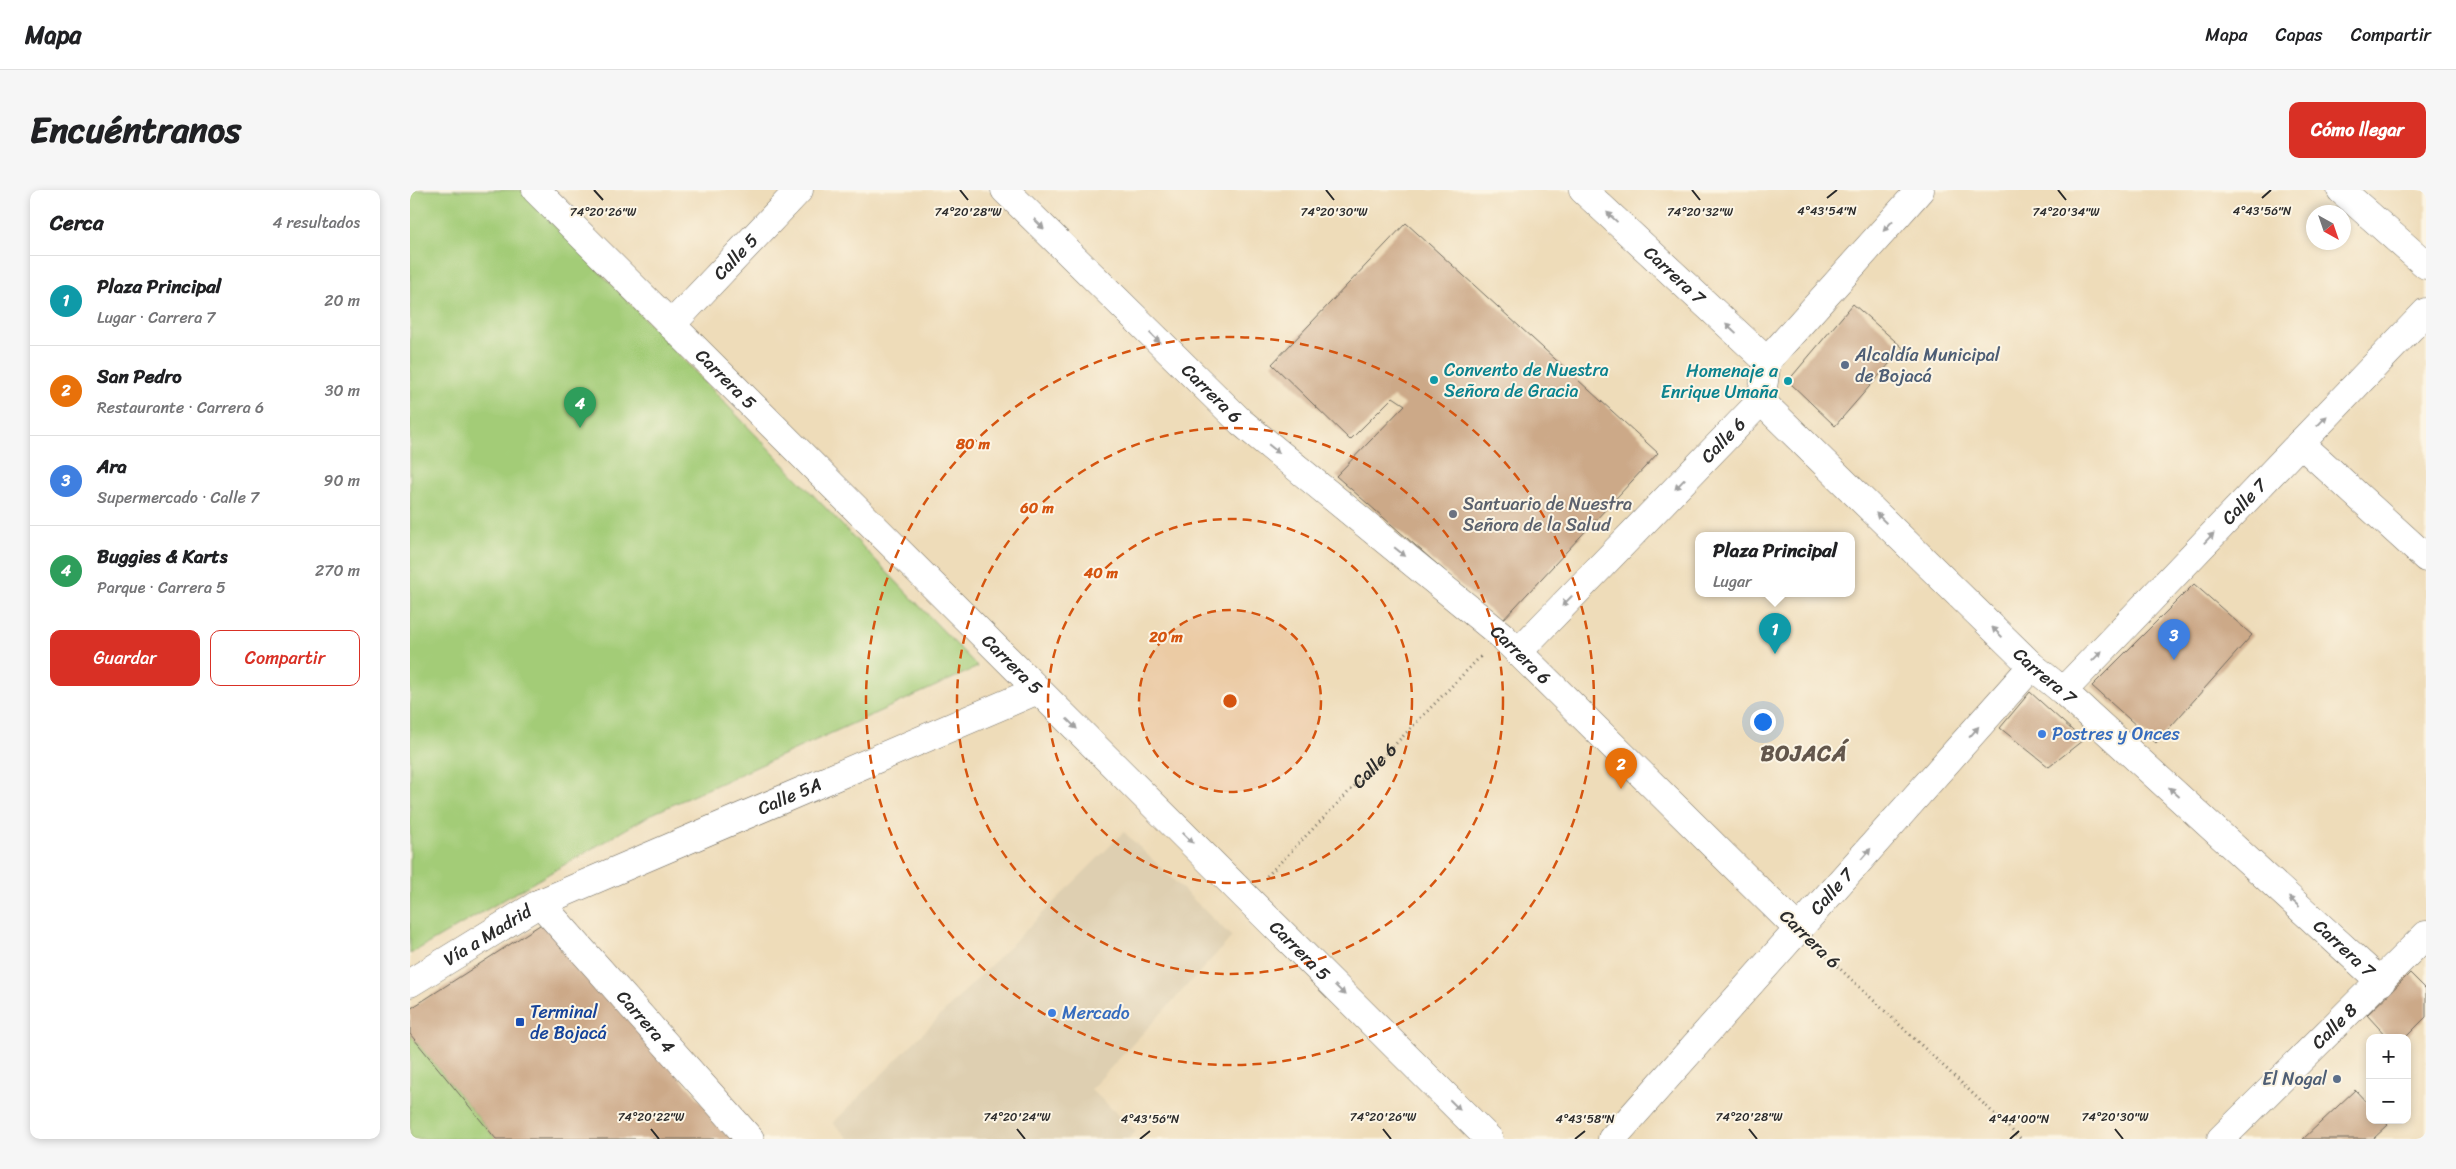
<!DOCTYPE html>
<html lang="es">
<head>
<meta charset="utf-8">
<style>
  :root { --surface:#fff; --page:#f6f6f6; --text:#202124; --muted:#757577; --line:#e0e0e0; --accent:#d93025 }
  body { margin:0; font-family:Sriracha,sans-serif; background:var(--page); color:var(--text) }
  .controls { position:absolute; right:15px; bottom:15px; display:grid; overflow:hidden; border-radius:10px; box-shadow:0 2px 8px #0003 }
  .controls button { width:45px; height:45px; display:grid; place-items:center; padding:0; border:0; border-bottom:1px solid var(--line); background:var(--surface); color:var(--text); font:25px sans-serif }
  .compass { position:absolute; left:1896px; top:15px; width:45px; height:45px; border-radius:50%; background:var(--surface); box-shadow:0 2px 8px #0003; rotate:140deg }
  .you { position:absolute; left:1352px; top:531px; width:18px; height:18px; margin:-12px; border:4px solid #fff; border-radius:50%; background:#1a73e8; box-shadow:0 0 0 8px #1a73e833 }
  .badge { display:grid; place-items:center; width:32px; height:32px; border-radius:50%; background:var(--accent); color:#fff; font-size:16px; font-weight:700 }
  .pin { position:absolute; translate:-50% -41px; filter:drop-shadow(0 1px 2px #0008) }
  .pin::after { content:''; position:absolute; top:26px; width:18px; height:15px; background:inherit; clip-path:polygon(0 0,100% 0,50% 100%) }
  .popup { position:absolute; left:1285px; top:342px; width:160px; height:65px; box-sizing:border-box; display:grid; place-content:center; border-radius:10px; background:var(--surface); filter:drop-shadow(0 1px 4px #0005); font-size:16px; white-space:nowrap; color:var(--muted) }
  .popup b { font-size:19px; color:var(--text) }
  .popup::after { content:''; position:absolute; left:50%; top:100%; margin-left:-10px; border:10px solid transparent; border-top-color:var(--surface) }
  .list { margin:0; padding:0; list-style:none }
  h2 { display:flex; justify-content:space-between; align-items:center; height:65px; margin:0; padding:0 20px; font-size:21px }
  h2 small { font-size:16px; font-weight:400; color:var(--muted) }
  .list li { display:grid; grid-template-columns:32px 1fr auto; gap:15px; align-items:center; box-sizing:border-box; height:90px; padding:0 20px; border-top:1px solid var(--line) }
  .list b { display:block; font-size:19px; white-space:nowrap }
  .list p { margin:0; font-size:16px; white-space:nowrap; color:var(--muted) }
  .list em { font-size:16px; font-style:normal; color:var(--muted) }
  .actions { display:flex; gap:10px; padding:15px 20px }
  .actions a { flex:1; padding:11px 0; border:1px solid var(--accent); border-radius:10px; text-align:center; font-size:18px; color:var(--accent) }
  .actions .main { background:var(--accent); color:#fff }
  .map { position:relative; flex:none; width:2016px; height:949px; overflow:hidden; border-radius:10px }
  header { display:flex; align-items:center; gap:30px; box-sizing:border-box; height:70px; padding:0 25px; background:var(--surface); border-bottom:1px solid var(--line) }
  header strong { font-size:24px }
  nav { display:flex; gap:28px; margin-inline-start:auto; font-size:18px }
  .intro { display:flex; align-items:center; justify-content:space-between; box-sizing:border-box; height:120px; padding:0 30px }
  h1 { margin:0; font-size:35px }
  .button { padding:12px 22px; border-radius:10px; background:var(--accent); color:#fff; font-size:18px; font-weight:700 }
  main { display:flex; gap:30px; padding:0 30px }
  aside { flex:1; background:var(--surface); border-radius:10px; box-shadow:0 2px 8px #0003 }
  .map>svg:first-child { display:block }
</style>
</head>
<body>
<header>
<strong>Mapa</strong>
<nav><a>Mapa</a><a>Capas</a><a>Compartir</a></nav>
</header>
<div class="intro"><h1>Encuéntranos</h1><a class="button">Cómo llegar</a></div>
<main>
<aside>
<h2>Cerca<small>4 resultados</small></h2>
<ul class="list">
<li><span class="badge" style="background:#0f9aa8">1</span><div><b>Plaza Principal</b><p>Lugar · Carrera 7</p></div><em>20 m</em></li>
<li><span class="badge" style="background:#e8710a">2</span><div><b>San Pedro</b><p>Restaurante · Carrera 6</p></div><em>30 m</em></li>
<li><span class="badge" style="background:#3f7fe0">3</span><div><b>Ara</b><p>Supermercado · Calle 7</p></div><em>90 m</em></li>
<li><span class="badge" style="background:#2e9e5b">4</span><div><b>Buggies &amp; Karts</b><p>Parque · Carrera 5</p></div><em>270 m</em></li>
</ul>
<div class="actions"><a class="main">Guardar</a><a>Compartir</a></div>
</aside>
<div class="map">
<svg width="2016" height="949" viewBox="0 0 2016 949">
  <rect width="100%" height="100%" fill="#fcf5e5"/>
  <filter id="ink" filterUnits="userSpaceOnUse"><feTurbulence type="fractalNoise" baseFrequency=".02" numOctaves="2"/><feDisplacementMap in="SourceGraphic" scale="10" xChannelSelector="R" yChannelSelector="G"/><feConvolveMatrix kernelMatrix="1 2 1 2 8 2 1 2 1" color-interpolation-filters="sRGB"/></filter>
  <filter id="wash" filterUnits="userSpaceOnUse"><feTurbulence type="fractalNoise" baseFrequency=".0096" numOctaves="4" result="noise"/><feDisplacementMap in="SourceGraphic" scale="20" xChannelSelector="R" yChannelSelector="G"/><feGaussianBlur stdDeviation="1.12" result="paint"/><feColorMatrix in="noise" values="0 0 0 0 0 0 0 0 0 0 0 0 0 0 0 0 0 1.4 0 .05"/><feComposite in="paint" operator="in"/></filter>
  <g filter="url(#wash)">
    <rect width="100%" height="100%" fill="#eedcb9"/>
    <path fill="#decfb1" d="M 714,642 L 822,747 L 681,899 L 726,942 L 718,949 L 439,949 L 423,933 Z"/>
    <path fill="#a3cc77" stroke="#677c51" d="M 0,0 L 111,0 L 568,477 L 242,624 L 0,764 Z
      M 0,844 L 86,949 L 0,949 Z"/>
    <g id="blocks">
      <path fill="#cca988" d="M 996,33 L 1248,263 L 1092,431 L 926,286 L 995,215 L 983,207 L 940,250 L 862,174 Z
        M 1443,114 L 1493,158 L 1425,236 L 1378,191 Z
        M 1784,394 L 1842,445 L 1746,553 L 1682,496 Z
        M 1620,502 L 1673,550 L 1639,577 L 1590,538 Z
        M 133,733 L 324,949 L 86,949 L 0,844 L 0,819 Z
        M 2000,783 L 2016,799 L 2016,827 L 1995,848 L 1978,848 L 1957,825 Z
        M 1945,900 L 1960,916 L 1960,930 L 1973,930 L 1978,935 L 1963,949 L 1893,949 Z"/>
    </g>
  </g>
  <g filter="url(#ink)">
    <use href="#blocks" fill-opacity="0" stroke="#6f695d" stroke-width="1"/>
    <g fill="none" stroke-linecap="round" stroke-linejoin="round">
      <defs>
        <g id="minor">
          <path id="s2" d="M 126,0 L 1079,949"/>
          <path id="s3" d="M 595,0 L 831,232 L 1091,445 L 1389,740"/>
          <path id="s4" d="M 1173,0 L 1357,171"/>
          <path d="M 1931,0 L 2016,75"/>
          <path id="s5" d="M 261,135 L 389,0"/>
          <path id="s6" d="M 1351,211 L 1622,476 L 1653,501 L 1971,792"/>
          <path d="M 1890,253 L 2016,368"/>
          <path id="s7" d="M 1108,462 L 1351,211 L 1357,171 L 1510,0"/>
          <path id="s8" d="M 1653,501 L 2016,122"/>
          <path id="s9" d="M 130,713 L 340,949"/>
          <path id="s10" d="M 0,793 L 130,713 L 628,500"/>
          <path id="s11" d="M 1202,949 L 1622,476"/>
          <path id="s12" d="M 1811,949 L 2016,745"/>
        </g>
      </defs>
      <use href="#minor" stroke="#6f695d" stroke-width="29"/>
      <g stroke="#6f695d" stroke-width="3" stroke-dasharray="1 4" stroke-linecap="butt">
        <path id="s1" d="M 857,686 L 1072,465"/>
        <path d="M 1409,759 L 1611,949"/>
      </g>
      <use href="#minor" stroke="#fff" stroke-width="28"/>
    </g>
    <defs><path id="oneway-solid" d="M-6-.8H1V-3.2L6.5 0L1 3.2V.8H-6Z" transform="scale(1.25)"/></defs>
    <g fill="#a0a0a0">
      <use href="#oneway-solid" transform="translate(1202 27) rotate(-137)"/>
      <use href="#oneway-solid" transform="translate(629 34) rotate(45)"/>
      <use href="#oneway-solid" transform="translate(1478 36) rotate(132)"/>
      <use href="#oneway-solid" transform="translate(1321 138) rotate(-137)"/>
      <use href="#oneway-solid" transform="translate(745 148) rotate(45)"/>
      <use href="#oneway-solid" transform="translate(1912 231) rotate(-46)"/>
      <use href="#oneway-solid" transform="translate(864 259) rotate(39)"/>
      <use href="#oneway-solid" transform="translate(1270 294) rotate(134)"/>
      <use href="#oneway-solid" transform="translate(1471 328) rotate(-136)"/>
      <use href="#oneway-solid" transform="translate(1799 348) rotate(-46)"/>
      <use href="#oneway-solid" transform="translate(990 362) rotate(39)"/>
      <use href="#oneway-solid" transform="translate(1157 411) rotate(134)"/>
      <use href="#oneway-solid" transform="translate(1587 442) rotate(-136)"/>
      <use href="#oneway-solid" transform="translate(1687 466) rotate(-46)"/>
      <use href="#oneway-solid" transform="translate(662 534) rotate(45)"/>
      <use href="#oneway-solid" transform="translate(1564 542) rotate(-49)"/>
      <use href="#oneway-solid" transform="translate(1764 602) rotate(-138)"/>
      <use href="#oneway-solid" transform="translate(778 648) rotate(45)"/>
      <use href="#oneway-solid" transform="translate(1456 664) rotate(-49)"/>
      <use href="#oneway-solid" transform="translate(1884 712) rotate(-138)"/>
      <use href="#oneway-solid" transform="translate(930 800) rotate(45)"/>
      <use href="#oneway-solid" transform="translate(1045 915) rotate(45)"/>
    </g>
  </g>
  <path fill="none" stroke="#2b2b2b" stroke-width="2" d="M 184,0 L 193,10M 550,0 L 558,10M 916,0 L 924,10M 1282,0 L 1290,10M 1648,0 L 1656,10M 1417,8 L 1427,0M 1852,8 L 1861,0M 241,939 L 249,949M 607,939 L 615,949M 973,939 L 981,949M 1339,939 L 1347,949M 1705,939 L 1713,949M 730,949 L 740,941M 1165,949 L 1175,941M 1600,949 L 1609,941"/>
  <circle cx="820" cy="511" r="91" fill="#d5540f" fill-opacity=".12"/>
  <g fill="none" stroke="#d5540f" stroke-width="2.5" stroke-dasharray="9 6">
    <circle cx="820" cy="511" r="91"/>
    <circle cx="820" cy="511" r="182"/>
    <circle cx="820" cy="511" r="273"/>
    <circle cx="820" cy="511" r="364"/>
  </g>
  <g fill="#5c6f8a" stroke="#fcf5e5" stroke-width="2">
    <circle cx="1435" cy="175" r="5"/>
    <circle cx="1927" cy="889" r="5"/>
  </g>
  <g fill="#0f9aa8" stroke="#fcf5e5" stroke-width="2">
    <circle cx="1024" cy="190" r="5"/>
    <circle cx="1378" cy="191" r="5"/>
  </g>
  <circle fill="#6b7280" stroke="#fcf5e5" stroke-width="2" cx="1043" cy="324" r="5"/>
  <g fill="#3f7fe0" stroke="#fcf5e5" stroke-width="2">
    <circle cx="1632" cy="544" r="5"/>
    <circle cx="642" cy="823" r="5"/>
  </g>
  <rect fill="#1a4fb4" stroke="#fcf5e5" stroke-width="2" x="105" y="827" width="10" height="10" rx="2.5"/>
  <g text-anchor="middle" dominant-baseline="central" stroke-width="4" stroke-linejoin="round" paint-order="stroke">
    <g font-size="18" fill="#2b2b2b" stroke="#fcf5e5">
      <text stroke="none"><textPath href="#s5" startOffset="94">Calle 5</textPath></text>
      <text stroke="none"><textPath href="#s4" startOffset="125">Carrera 7</textPath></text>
      <text stroke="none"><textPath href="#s2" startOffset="268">Carrera 5</textPath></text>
      <text stroke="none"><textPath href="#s3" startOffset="290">Carrera 6</textPath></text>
      <text stroke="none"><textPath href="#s7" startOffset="295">Calle 6</textPath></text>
      <text stroke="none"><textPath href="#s8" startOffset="262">Calle 7</textPath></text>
      <text stroke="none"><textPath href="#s3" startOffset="695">Carrera 6</textPath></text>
      <text stroke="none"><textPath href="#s2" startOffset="672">Carrera 5</textPath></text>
      <text stroke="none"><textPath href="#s6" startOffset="395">Carrera 7</textPath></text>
      <text stroke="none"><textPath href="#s1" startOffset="154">Calle 6</textPath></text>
      <text stroke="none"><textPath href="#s10" startOffset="424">Calle 5A</textPath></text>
      <text stroke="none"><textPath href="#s11" startOffset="331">Calle 7</textPath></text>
      <text stroke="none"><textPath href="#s10" startOffset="91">Vía a Madrid</textPath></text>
      <text transform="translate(1400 749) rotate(44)">Carrera 6</text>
      <text stroke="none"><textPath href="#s6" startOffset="800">Carrera 7</textPath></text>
      <text stroke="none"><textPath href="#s2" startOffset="1078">Carrera 5</textPath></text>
      <text stroke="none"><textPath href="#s9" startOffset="159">Carrera 4</textPath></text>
      <text stroke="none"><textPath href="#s12" startOffset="160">Calle 8</textPath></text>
    </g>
    <g font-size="18" fill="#4e5e75" stroke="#fcf5e5" text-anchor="start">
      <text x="1445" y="165">Alcaldía Municipal<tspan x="1445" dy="21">de Bojacá</tspan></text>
      <text x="1917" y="889" text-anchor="end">El Nogal</text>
    </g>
    <g font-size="18" fill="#0d838f" stroke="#fcf5e5" text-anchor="start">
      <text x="1034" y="180">Convento de Nuestra<tspan x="1034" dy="21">Señora de Gracia</tspan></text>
      <text x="1368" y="181" text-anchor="end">Homenaje a<tspan x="1368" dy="21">Enrique Umaña</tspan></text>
    </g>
    <g font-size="18" fill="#5b616d" stroke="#fcf5e5" text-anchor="start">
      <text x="1053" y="314">Santuario de Nuestra<tspan x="1053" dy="21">Señora de la Salud</tspan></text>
    </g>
    <g font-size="18" fill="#366cbe" stroke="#fcf5e5" text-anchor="start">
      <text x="1642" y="544">Postres y Onces</text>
      <text x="652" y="823">Mercado</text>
    </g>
    <g font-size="18" fill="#164399" stroke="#fcf5e5" text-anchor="start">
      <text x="120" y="822">Terminal<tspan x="120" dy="21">de Bojacá</tspan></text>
    </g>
    <g font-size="22" font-weight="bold" letter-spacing="1" fill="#63574c" stroke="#fcf5e5">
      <text x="1394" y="563">BOJACÁ</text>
    </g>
  </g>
  <g font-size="12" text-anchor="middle" fill="#2b2b2b" stroke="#fcf5e5" stroke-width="4" stroke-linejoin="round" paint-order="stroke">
    <text x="1417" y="25">4°43'54"N</text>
    <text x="1852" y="25">4°43'56"N</text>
    <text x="193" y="26">74°20'26"W</text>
    <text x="558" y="26">74°20'28"W</text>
    <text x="924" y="26">74°20'30"W</text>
    <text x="1290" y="26">74°20'32"W</text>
    <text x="1656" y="26">74°20'34"W</text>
    <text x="241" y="931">74°20'22"W</text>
    <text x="607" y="931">74°20'24"W</text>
    <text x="973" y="931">74°20'26"W</text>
    <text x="1339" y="931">74°20'28"W</text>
    <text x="1705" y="931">74°20'30"W</text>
    <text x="740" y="933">4°43'56"N</text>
    <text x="1175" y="933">4°43'58"N</text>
    <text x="1609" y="933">4°44'00"N</text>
  </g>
  <circle cx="820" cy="511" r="8" fill="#d5540f" stroke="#fcf5e5" stroke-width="2.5"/>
  <g font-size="15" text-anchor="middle" font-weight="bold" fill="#d5540f" stroke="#fcf5e5" stroke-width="4" stroke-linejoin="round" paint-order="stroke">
    <text x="563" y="259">80 m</text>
    <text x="627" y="323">60 m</text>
    <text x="691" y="388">40 m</text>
    <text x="756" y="452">20 m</text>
  </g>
</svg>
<div class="controls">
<button>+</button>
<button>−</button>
</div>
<svg class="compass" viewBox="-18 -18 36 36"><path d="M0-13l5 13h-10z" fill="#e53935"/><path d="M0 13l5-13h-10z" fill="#757577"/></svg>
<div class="you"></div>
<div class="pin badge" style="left:1365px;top:464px;background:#0f9aa8">1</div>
<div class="popup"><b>Plaza Principal</b>Lugar</div>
<div class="pin badge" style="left:1211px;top:599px;background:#e8710a">2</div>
<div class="pin badge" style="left:1764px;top:470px;background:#3f7fe0">3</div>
<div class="pin badge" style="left:170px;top:238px;background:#2e9e5b">4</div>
</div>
</main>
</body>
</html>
